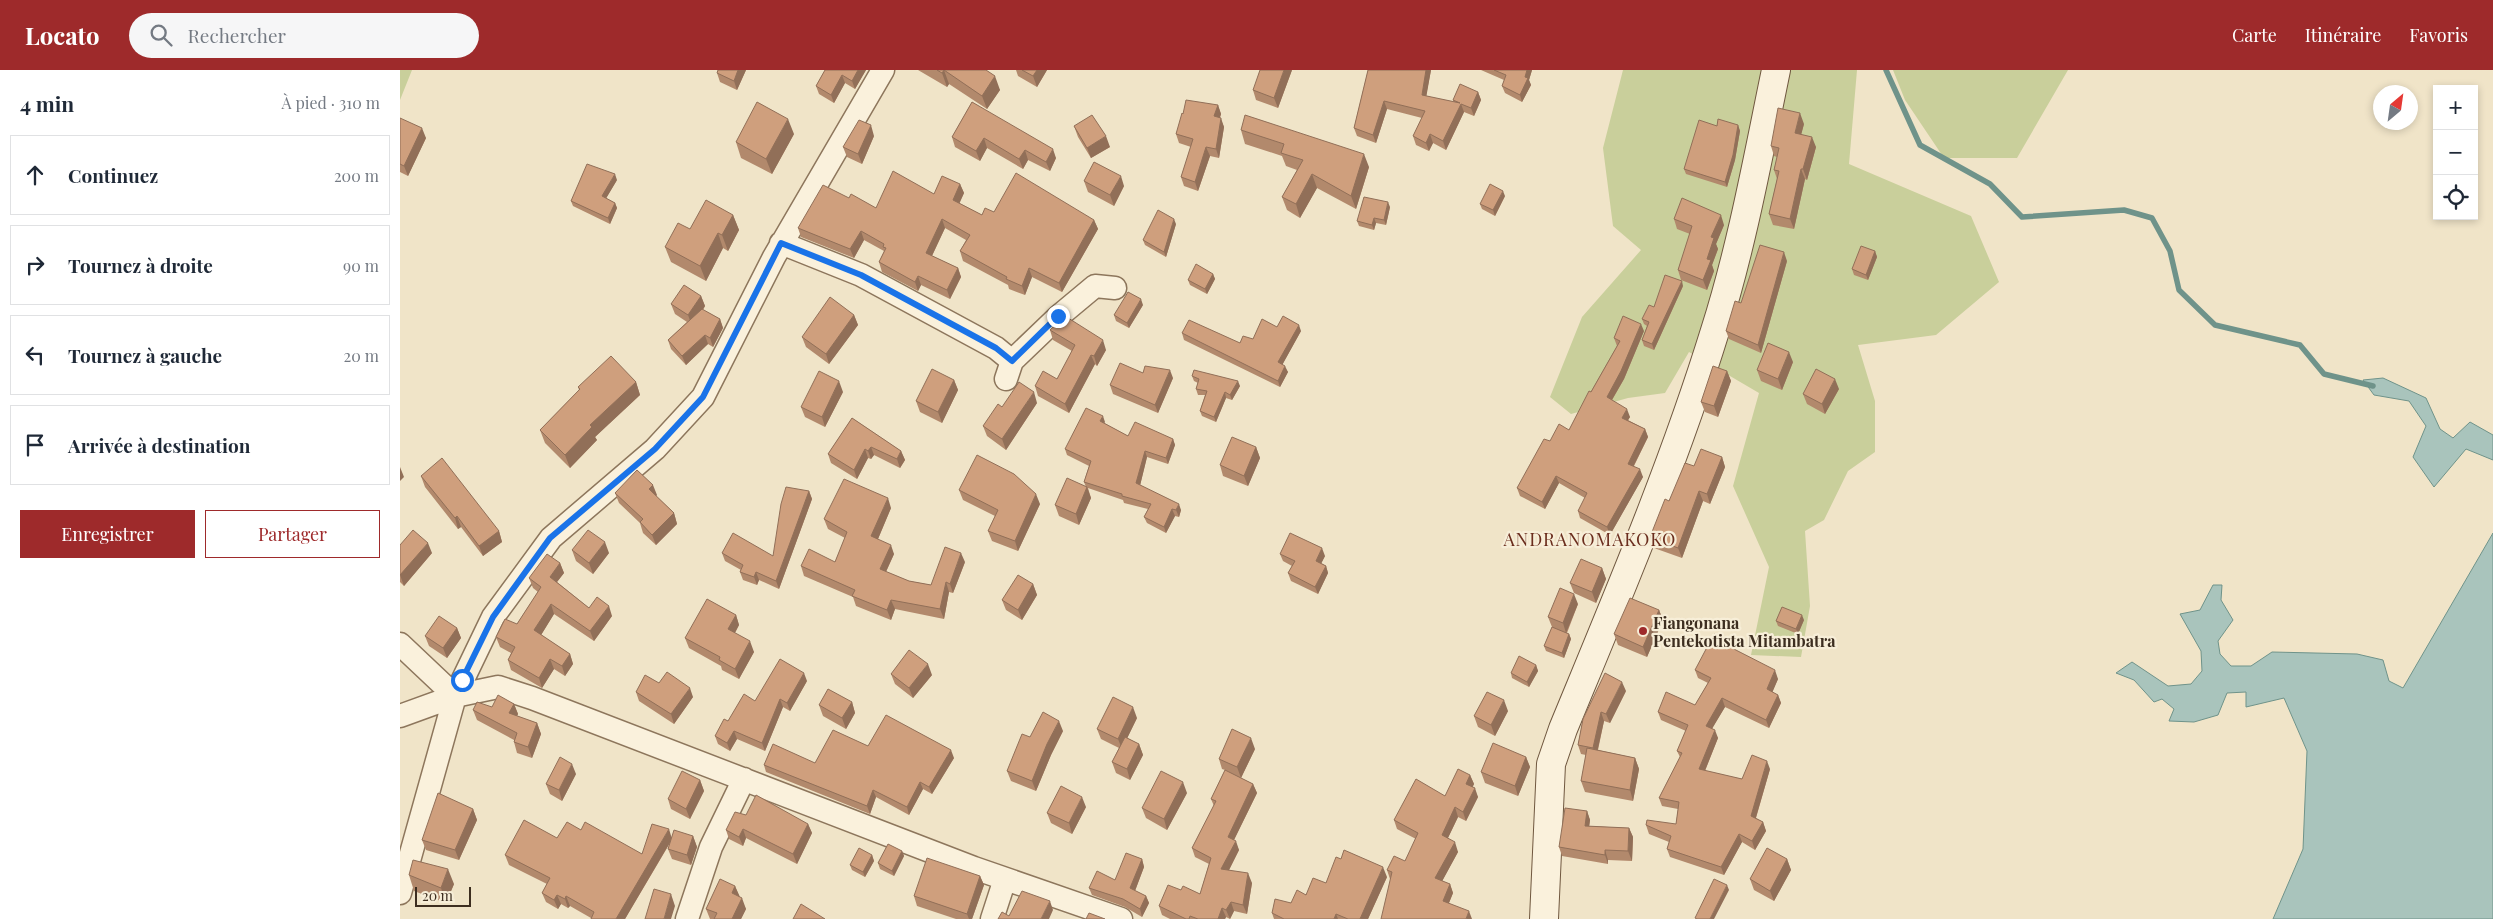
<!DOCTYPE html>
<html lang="fr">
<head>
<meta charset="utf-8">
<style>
  :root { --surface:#fff; --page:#f6f6f7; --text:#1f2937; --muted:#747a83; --line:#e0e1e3; --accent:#9e2a2b }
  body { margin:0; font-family:"Playfair Display",serif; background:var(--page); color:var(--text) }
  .controls { position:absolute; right:15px; top:15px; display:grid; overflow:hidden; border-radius:0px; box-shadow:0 2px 8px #0003 }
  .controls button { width:45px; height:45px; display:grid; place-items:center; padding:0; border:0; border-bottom:1px solid var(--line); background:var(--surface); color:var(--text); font:25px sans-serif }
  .compass { position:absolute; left:1973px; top:15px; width:45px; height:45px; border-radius:50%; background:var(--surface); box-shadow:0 2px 8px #0003; rotate:29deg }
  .scale { position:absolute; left:15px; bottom:12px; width:56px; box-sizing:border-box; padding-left:5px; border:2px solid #3d2e20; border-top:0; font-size:14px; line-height:18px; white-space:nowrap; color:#3d2e20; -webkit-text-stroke:4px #f7eed8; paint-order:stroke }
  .stop { position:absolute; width:15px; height:15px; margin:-11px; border:4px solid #1a73e8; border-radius:50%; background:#fff }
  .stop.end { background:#1a73e8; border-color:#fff; box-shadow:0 1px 5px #0008 }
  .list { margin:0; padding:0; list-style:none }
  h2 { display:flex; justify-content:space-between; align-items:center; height:65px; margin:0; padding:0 20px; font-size:21px }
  h2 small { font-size:16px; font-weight:400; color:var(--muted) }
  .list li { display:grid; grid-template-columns:32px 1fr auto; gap:15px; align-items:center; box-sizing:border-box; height:80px; margin:0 10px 10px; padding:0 10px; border:1px solid var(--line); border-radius:0px }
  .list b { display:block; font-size:19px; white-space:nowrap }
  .list em { font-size:16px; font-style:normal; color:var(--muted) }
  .actions { display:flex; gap:10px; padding:15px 20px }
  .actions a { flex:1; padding:11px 0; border:1px solid var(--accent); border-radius:0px; text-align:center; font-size:18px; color:var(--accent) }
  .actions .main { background:var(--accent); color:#fff }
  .icon { flex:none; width:28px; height:28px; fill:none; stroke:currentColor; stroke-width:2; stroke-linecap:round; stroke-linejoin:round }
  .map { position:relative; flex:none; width:2093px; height:849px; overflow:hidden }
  header { display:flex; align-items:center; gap:30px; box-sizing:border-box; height:70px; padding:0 25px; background:var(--accent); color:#fff }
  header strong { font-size:24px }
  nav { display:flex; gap:28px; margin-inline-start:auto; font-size:18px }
  .search { width:350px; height:45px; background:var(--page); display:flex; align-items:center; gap:12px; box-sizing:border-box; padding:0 18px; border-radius:28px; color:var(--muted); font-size:19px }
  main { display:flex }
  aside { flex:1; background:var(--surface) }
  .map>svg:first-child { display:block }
</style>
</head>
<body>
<header>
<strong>Locato</strong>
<div class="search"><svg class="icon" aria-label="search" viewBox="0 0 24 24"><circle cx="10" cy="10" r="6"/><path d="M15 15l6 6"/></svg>Rechercher</div>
<nav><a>Carte</a><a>Itinéraire</a><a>Favoris</a></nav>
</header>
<main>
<aside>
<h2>4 min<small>À pied · 310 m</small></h2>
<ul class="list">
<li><svg class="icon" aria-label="ahead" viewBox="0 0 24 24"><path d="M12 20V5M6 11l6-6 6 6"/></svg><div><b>Continuez</b></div><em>200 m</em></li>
<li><svg class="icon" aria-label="right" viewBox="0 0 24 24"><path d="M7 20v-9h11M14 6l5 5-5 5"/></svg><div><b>Tournez à droite</b></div><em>90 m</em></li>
<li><svg class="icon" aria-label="left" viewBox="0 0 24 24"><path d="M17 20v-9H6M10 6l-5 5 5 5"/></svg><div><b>Tournez à gauche</b></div><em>20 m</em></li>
<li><svg class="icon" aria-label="arrive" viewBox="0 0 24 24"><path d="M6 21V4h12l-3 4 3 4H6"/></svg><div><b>Arrivée à destination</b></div></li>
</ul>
<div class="actions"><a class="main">Enregistrer</a><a>Partager</a></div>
</aside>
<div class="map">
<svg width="2093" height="849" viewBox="0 0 2093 849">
  <rect width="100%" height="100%" fill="#f0e4c8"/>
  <path fill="#c9cf9b" d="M 0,0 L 12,0 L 0,30 Z
    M 1223,0 L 1457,0 L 1449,94 L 1571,146 L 1599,212 L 1536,265 L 1458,275 L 1475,331 L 1475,382 L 1448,401 L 1424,450 L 1405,461 L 1410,536 L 1401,587 L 1351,585 L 1369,497 L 1333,416 L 1359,323 L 1289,282 L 1265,323 L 1228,328 L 1171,344 L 1150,327 L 1182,247 L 1241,180 L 1213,156 L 1203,78 Z
    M 1493,0 L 1668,0 L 1617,88 L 1544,88 L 1505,30 Z"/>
  <path fill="#a9c4bc" stroke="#6f938a" d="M 1983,308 L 2026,328 L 2040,359 L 2053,368 L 2070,352 L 2093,365 L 2093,390 L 2066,379 L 2034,417 L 2013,387 L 2026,356 L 2009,331 L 1974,325 L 1963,310 Z
    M 2093,463 L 2093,849 L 1873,849 L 1903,779 L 1907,681 L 1884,628 L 1846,637 L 1846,622 L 1827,623 L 1818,645 L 1794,652 L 1769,651 L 1774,639 L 1762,629 L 1754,632 L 1734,610 L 1716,603 L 1732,592 L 1768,616 L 1791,614 L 1802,601 L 1801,581 L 1780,544 L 1800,540 L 1813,515 L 1822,515 L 1821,530 L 1833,550 L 1818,571 L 1820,584 L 1831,596 L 1851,596 L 1872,582 L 1957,584 L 1983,590 L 1989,611 L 2003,618 Z"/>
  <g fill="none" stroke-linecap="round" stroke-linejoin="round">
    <path stroke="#6f938a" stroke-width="5.5" d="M 1486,0 L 1520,75 L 1590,114 L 1622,147 L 1724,140 L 1752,148 L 1770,181 L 1779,220 L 1815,255 L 1900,275 L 1924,304 L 1973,316"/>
    <defs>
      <path id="street" d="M 381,173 L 461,205 L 596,278 L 612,291 L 606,309
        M 612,291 L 659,246 L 695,216 L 715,218
        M 0,574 L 55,626
        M 0,646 L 55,626 L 98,617 L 132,628 L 574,798 L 721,849
        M 0,823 L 55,626 L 93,547 L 151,468 L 255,379 L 303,327 L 374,187 L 483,0
        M 287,849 L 311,777 L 344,709
        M 592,849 L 605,809"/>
      <path id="secondary" d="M 1144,849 L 1151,694 L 1163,659 C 1217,528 1273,397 1315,261 C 1342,176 1358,87 1376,0"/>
    </defs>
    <use href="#street" stroke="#8d765c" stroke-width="25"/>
    <use href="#secondary" stroke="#6f573f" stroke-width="30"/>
    <use href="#street" stroke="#faf1dc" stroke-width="22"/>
    <use href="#secondary" stroke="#faf1dc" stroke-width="28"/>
  </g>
  <path fill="#b2896c" d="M 346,0 L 337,20 L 320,12 L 317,3 Z
    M 425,0 L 466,0 L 455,19 L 445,13 L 434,33 L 419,24 L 416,16 Z
    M 518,0 L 586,0 L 600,20 L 587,39 L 549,14 L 547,17 Z
    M 616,0 L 647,0 L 637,17 L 618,6 Z
    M 892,0 L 878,38 L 856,30 L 853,20 Z
    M 968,0 L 1031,0 L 1026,26 L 1054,32 L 1053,30 L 1078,22 L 1081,30 L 1074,46 L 1064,42 L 1046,80 L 1033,73 L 1029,81 L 1016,75 L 1013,66 L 1022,48 L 987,39 L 976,73 L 957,66 L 954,58 Z
    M 1081,0 L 1132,0 L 1129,10 L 1131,15 L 1122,32 L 1105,23 L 1102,16 L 1104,10 Z
    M 572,32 L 656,88 L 650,101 L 628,90 L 623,99 L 587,78 L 580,91 L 555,77 L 552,67 Z
    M 818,35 L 821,44 L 820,48 L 824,57 L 819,88 L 810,86 L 798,121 L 784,116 L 781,107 L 791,77 L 779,73 L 776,64 L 783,44 Z
    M 0,48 L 26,68 L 8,106 L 0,102 Z
    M 1404,54 L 1401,64 L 1416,77 L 1407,110 L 1405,109 L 1394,159 L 1373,155 L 1369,144 L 1377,109 L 1374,100 L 1377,87 L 1374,86 L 1371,76 Z
    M 1338,55 L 1340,61 L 1335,90 L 1327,117 L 1286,104 L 1284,99 L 1317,56 Z
    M 674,56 L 710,77 L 691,88 L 678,67 Z
    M 841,60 L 969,97 L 956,139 L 917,118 L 900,148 L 887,140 L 882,127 L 897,100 L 886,96 L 882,86 L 845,74 Z
    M 394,64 L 372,104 L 341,88 L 336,72 Z
    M 474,66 L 462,94 L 447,87 L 443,77 Z
    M 217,110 L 206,128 L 215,133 L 217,138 L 210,154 L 173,136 L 171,131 Z
    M 684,111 L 724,116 L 714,136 L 688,122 Z
    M 560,114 L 564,123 L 559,133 L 582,145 L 594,142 L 694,150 L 698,159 L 662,222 L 632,207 L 625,225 L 609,219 L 608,215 L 563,191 L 560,181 L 566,170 L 545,158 L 532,186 L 558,198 L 561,207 L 550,229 L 521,215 L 518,221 L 482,202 L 479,192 L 484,181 L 464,170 L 454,188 L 401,167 L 398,158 L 449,128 L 476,138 L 534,124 Z
    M 1105,126 L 1095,146 L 1082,139 L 1080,134 Z
    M 990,137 L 986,155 L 976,153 L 974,160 L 959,156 L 957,151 Z
    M 333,145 L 339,160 L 328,181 L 323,178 L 306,211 L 271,192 L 265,177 L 290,159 Z
    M 1274,149 L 1324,155 L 1316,174 L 1318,179 L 1312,195 L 1314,201 L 1307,220 L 1281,210 L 1278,200 L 1290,164 L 1277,159 Z
    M 776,154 L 766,187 L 745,175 L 743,170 Z
    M 1475,181 L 1477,187 L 1468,210 L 1454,205 L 1452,199 Z
    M 1387,191 L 1361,283 L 1329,269 L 1326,261 L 1341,233 Z
    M 813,204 L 815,209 L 807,224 L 790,215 L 788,210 Z
    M 1283,216 L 1254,280 L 1244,276 L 1242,270 L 1247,256 L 1244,254 L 1242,249 L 1254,237 Z
    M 301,226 L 305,236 L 303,240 L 320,249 L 323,258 L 313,277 L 308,274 L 286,295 L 271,279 L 268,270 L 287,252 L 275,244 L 271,234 Z
    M 743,235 L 729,258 L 716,251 L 714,245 Z
    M 454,245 L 458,255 L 429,294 L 406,277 L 402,267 Z
    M 877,257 L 901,261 L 882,295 L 888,302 L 880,317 L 784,270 L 782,263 L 840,273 L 853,269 Z
    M 650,260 L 706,280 L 697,296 L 695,294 L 669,343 L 638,326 L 635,316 L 657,309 L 672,281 L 653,270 Z
    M 1244,261 L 1224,309 L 1212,330 L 1230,347 L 1228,350 L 1245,359 L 1248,367 L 1234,396 L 1243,407 L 1210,465 L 1180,448 L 1178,441 L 1185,428 L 1159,413 L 1145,439 L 1120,426 L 1117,418 L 1150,371 L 1169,360 L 1217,276 L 1214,268 Z
    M 1393,292 L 1382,320 L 1361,311 L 1357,300 Z
    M 1327,301 L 1331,311 L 1318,347 L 1305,342 L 1301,332 Z
    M 743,303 L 773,308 L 758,343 L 713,324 L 710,315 Z
    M 792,306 L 840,316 L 832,330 L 826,328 L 816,352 L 802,346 L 800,341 L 805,325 L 798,325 L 796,319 L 798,313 L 794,311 Z
    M 554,310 L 558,320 L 542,353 L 520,342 L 516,331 Z
    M 236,312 L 240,325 L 195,367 L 197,370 L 170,398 L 145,373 L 140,360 L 179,320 L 178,317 Z
    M 1439,319 L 1425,344 L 1407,334 L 1403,324 Z
    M 443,322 L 425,357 L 405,347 L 401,337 Z
    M 637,333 L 606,380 L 587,366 L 583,356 L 602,337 Z
    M 452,348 L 501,381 L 505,390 L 500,398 L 474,385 L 471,389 L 468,388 L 457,409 L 431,393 L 428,384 Z
    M 705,352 L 704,353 L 728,366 L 773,369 L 775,375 L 768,394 L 747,387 L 740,415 L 781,440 L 779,447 L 775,446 L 766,463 L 747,453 L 744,447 L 748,439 L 724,433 L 723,430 L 688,418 L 691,428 L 679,455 L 659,446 L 655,435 L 686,417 L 684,412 L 689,396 L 667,385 L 665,379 Z
    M 856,377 L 860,388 L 848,416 L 823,406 L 820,395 Z
    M 1322,387 L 1325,397 L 1310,434 L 1303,431 L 1282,488 L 1254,478 L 1250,467 L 1269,431 L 1294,396 Z
    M 21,406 L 99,461 L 102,472 L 83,486 L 61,457 L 58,459 L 25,417 Z
    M 559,420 L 640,434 L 618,481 L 592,471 L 588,461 L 595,446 L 563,430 Z
    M 409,421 L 412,429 L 379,519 L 359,510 L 357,515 L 343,510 L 340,502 L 341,500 L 325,491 L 322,483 L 373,486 Z
    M 215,423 L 257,425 L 256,426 L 274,443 L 277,454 L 256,475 L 243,463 L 240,453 L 219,433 Z
    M 491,438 L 478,469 L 494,484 L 486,502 L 509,511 L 531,515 L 565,492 L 553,523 L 549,522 L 544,549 L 495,539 L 491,550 L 456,536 L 453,527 L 404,506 L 401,496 L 435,492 L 445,468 L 428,459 L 424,449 Z
    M 0,475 L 32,483 L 4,516 L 0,512 Z
    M 172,480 L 209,483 L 193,504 L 176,491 Z
    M 880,484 L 925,486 L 921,493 L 926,496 L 928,503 L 918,524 L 891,511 L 888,503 L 892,496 L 883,491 Z
    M 160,493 L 164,503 L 157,512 L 189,538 L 212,546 L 194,571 L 154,544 L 141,565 L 170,584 L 173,594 L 165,606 L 154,599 L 142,618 L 111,600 L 108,590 L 111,583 L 100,577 L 96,567 L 117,554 L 138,522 L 133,518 L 129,508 Z
    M 1202,498 L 1206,509 L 1196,533 L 1174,523 L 1170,513 Z
    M 633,514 L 637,525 L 622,550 L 606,540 L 602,530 Z
    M 1178,534 L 1167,563 L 1169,564 L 1171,569 L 1164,588 L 1146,581 L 1144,576 L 1152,557 L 1148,547 Z
    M 1259,540 L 1263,550 L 1247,587 L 1218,575 L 1214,564 Z
    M 336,545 L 339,555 L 335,563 L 354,582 L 339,609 L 322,600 L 321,596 L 289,578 L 285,568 Z
    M 1404,550 L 1398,564 L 1378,556 L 1376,551 Z
    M 57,558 L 61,568 L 47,588 L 29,576 L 25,566 Z
    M 1330,573 L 1332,578 L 1378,609 L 1372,622 L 1378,625 L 1381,633 L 1369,658 L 1325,637 L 1312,658 L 1318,668 L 1305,701 L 1342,709 L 1370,699 L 1356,748 L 1363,752 L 1366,761 L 1355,780 L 1342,772 L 1324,805 L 1270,787 L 1267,779 L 1269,772 L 1249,764 L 1246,755 L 1276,754 L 1278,739 L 1262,736 L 1259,728 L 1280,687 L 1277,681 L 1286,661 L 1261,650 L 1258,642 L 1295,635 L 1308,613 L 1298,608 L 1295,600 Z
    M 1136,595 L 1138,601 L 1129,617 L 1112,608 L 1111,603 Z
    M 491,604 L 532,605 L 513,628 L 495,614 Z
    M 407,611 L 390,641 L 383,637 L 365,681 L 337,669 L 330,681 L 318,674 L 315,666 L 328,651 L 355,631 Z
    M 259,613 L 293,627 L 274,654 L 239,631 L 236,622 Z
    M 1226,621 L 1210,653 L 1204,651 L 1198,680 L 1235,688 L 1239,699 L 1233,731 L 1185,722 L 1181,711 L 1186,685 L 1181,684 L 1178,675 L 1183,649 Z
    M 452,632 L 455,643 L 446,659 L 423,646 L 419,635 Z
    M 114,634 L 118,644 L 117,646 L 137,653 L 141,664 L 132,688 L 117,683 L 114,672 L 114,670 L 77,650 L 73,640 Z
    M 1108,641 L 1095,666 L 1078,657 L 1074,646 Z
    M 737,648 L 727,668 L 739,674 L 743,685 L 730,710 L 716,703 L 712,692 L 719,678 L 701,669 L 697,659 Z
    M 663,661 L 651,685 L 636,721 L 611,711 L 607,701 L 630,667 Z
    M 468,676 L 554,688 L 532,724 L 523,719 L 509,745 L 476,727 L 470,744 L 366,702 L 364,695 L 415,693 Z
    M 855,679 L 841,708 L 853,714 L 857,723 L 834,770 L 839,780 L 829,800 L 852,813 L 847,844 L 834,841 L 830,849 L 826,847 L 825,849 L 770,849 L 762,845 L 759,836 L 781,820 L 800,824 L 809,794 L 795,787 L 792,778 L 814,736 L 811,729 L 825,700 L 822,699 L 819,689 Z
    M 1126,687 L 1130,697 L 1118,726 L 1085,713 L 1081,702 Z
    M 176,704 L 162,731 L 150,724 L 146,714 Z
    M 1070,705 L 1074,714 L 1072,717 L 1078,727 L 1066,751 L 1058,747 L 1048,768 L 1058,782 L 1042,811 L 1050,814 L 1053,823 L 1049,833 L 1072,849 L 990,809 L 987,800 L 1005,791 L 1016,769 L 997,759 L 994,750 L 1045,726 Z
    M 300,710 L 304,721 L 290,749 L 271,739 L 268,729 Z
    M 787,723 L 767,760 L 746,748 L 742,738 Z
    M 686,737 L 672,764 L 651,753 L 647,743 Z
    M 73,739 L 77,750 L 59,790 L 26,780 L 22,770 Z
    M 1187,741 L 1190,750 L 1189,756 L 1229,758 L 1233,767 L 1232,791 L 1208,790 L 1208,794 L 1162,786 L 1159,777 Z
    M 346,745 L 408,754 L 412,763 L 397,794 L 346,768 L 343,776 L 329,769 L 326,760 Z
    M 181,760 L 242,784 L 271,767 L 293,766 L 297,777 L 291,795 L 272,789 L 268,779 L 270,773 L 225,849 L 191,848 L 170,836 L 168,838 L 161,834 L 158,839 L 146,832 L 142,823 L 147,814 L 109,795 L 105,785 Z
    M 502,781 L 504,786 L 494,806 L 480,799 L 478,793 Z
    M 472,785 L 474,791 L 465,807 L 452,800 L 450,795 Z
    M 742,789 L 744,797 L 735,821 L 746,826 L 749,833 L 742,847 L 725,837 L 692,825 L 689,818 L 715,810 Z
    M 1387,789 L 1391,800 L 1374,831 L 1354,820 L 1350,809 Z
    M 9,805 L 54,814 L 46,833 L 14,821 Z
    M 580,806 L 584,815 L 572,849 L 556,849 L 517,836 L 514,826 Z
    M 987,807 L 968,849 L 874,849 L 872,843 L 926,813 Z
    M 335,816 L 339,826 L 346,839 L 341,849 L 310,849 L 306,839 Z"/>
  <path fill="#916f58" d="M 338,0 L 346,0 L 337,20 L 334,11 Z
    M 458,0 L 466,0 L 455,19 L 452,11 Z
    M 544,0 L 549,14 L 547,17 L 542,3 Z
    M 637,0 L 647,0 L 637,17 L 633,6 Z
    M 884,0 L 892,0 L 878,38 L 874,28 Z
    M 1026,0 L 1031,0 L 1025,34 L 1022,25 Z
    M 1127,0 L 1132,0 L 1129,10 L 1131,15 L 1122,32 L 1120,25 Z
    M 442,5 L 445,13 L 434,33 L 431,25 Z
    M 595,6 L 600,20 L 587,39 L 582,26 Z
    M 1078,22 L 1081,30 L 1074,46 L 1071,38 Z
    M 984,31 L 987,39 L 976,73 L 973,65 Z
    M 1061,34 L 1064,42 L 1046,80 L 1043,71 Z
    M 818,35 L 821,44 L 817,55 L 814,46 Z
    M 1400,43 L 1404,54 L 1399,73 L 1395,63 Z
    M 821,48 L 824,57 L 819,88 L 816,79 Z
    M 388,49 L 394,64 L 372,104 L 366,89 Z
    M 471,55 L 474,66 L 462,94 L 458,84 Z
    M 1338,55 L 1340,61 L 1335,90 L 1327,117 L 1325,112 Z
    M 22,58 L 26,68 L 8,106 L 4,96 Z
    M 1030,64 L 1033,73 L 1029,81 L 1026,73 Z
    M 706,66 L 710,77 L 691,88 L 687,78 Z
    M 1412,67 L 1416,77 L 1407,110 L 1403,99 Z
    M 584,68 L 587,78 L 580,91 L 576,81 Z
    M 806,77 L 810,86 L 798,121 L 795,112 Z
    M 653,79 L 656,88 L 650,101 L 646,92 Z
    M 625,80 L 628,90 L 623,99 L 619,89 Z
    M 964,84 L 969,97 L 956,139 L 951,126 Z
    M 1401,99 L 1405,109 L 1394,159 L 1390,149 Z
    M 215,104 L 217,110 L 204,132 L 202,126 Z
    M 912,104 L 917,118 L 900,148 L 896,134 Z
    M 721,106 L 724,116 L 714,136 L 710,125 Z
    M 560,114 L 564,123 L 557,139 L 553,130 Z
    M 1103,121 L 1105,126 L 1095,146 L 1093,140 Z
    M 988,132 L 990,137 L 986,155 L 984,150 Z
    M 215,133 L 217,138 L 210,154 L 208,148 Z
    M 333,145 L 339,160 L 328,181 L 322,165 Z
    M 1321,145 L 1324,155 L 1316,174 L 1318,179 L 1312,195 L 1314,201 L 1307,220 L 1303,210 L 1311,167 Z
    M 974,148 L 976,153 L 974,160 L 972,155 Z
    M 542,149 L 545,158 L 529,192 L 526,183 Z
    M 774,149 L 776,154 L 766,187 L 764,182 Z
    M 694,150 L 698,159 L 662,222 L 659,213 Z
    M 461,161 L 464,170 L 454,188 L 450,179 Z
    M 318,163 L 323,178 L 306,211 L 300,196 Z
    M 1475,181 L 1477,187 L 1468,210 L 1466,205 Z
    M 1384,182 L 1387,191 L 1361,283 L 1358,275 Z
    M 558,198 L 561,207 L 550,229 L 547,220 Z
    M 629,198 L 632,207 L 625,225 L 622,216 Z
    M 813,204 L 815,209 L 807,224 L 805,219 Z
    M 518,206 L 521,215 L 518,221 L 515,212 Z
    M 1282,211 L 1283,216 L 1254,280 L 1252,274 Z
    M 301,226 L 305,236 L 292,256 L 288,245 Z
    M 741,229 L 743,235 L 729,258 L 727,253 Z
    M 454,245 L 458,255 L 429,294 L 426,284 Z
    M 320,249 L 323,258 L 313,277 L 310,268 Z
    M 1241,254 L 1244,261 L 1224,309 L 1209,335 L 1207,327 Z
    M 899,255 L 901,261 L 880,299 L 878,292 Z
    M 305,265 L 308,274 L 286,295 L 282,286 Z
    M 703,270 L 706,280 L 697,296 L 694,286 Z
    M 1389,282 L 1393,292 L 1382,320 L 1378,309 Z
    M 691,285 L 695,294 L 669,343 L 665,334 Z
    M 885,296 L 888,302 L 880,317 L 878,311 Z
    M 770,300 L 773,308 L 758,343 L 755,335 Z
    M 1327,301 L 1331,311 L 1318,347 L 1314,336 Z
    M 1435,309 L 1439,319 L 1425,344 L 1422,334 Z
    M 554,310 L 558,320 L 542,353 L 538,342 Z
    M 439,311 L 443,322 L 425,357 L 422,347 Z
    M 838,311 L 840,316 L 832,330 L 830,325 Z
    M 236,312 L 240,325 L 195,367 L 197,370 L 170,398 L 165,385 L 190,355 Z
    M 634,322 L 637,333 L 606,380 L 602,369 Z
    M 825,322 L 826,328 L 816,352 L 814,347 Z
    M 1227,339 L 1230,347 L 1225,355 L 1222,348 Z
    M 703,346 L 705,352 L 702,357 L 700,351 Z
    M 1245,359 L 1248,367 L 1231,401 L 1228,394 Z
    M 773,369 L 775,375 L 768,394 L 766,388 Z
    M 471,377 L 474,385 L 471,389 L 468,381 Z
    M 856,377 L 860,388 L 848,416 L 844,406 Z
    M 465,379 L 468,388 L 457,409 L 454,400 Z
    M 501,381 L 505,390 L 500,398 L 497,389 Z
    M 745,381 L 747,387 L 739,420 L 736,413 Z
    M 1322,387 L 1325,397 L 1310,434 L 1307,424 Z
    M 0,397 L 4,407 L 0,411 Z
    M 1240,399 L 1243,407 L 1210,465 L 1207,457 Z
    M 1156,406 L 1159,413 L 1145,439 L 1142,432 Z
    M 253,415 L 257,425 L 253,429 L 249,419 Z
    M 687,417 L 691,428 L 679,455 L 676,444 Z
    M 409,421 L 412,429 L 379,519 L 376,511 Z
    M 1299,421 L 1303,431 L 1282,488 L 1278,478 Z
    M 636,424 L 640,434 L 618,481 L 615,471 Z
    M 488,428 L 491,438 L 475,476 L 471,466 Z
    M 779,434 L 781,440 L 779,447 L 776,440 Z
    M 772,439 L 775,446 L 766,463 L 764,457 Z
    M 274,443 L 277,454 L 256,475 L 252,465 Z
    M 57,446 L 61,457 L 58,459 L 55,448 Z
    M 99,461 L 102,472 L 83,486 L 79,476 Z
    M 205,472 L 209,483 L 193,504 L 189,493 Z
    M 28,473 L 32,483 L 4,516 L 0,505 Z
    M 491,475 L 494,484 L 483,508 L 480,499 Z
    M 922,478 L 925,486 L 919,498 L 916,491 Z
    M 561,483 L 565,492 L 553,523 L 550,514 Z
    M 160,493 L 164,503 L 153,517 L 150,507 Z
    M 926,496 L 928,503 L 918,524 L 915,517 Z
    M 1202,498 L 1206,509 L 1196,533 L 1192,522 Z
    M 356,502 L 359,510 L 357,515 L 354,507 Z
    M 546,512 L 549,522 L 544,549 L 540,539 Z
    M 633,514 L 637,525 L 622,550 L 618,540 Z
    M 1174,524 L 1178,534 L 1166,563 L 1163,553 Z
    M 491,530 L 495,539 L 491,550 L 487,540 Z
    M 151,534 L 154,544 L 138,570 L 134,560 Z
    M 209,536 L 212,546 L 194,571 L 190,561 Z
    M 1259,540 L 1263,550 L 1247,587 L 1243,577 Z
    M 336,545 L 339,555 L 331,570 L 328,559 Z
    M 1402,545 L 1404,550 L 1398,564 L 1396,559 Z
    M 57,558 L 61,568 L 47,588 L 43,578 Z
    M 1169,564 L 1171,569 L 1164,588 L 1162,583 Z
    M 350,571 L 354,582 L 339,609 L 335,599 Z
    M 170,584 L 173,594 L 165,606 L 162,596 Z
    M 150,589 L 154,599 L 142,618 L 139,608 Z
    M 528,594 L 532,605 L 513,628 L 509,618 Z
    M 1136,595 L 1138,601 L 1129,617 L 1127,612 Z
    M 1375,600 L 1378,609 L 1370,628 L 1367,619 Z
    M 404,603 L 407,611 L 390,641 L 387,633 Z
    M 1222,612 L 1226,621 L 1210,653 L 1206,644 Z
    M 290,618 L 293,627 L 274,654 L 271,644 Z
    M 1378,625 L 1381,633 L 1369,658 L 1366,650 Z
    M 1322,628 L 1325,637 L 1309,664 L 1306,656 Z
    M 380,629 L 383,637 L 365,681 L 362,673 Z
    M 1104,630 L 1108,641 L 1095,666 L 1091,655 Z
    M 452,632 L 455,643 L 446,659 L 442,648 Z
    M 114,634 L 118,644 L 113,654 L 109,643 Z
    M 733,637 L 737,648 L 722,679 L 718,669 Z
    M 1201,642 L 1204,651 L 1196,687 L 1193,678 Z
    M 659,651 L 663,661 L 651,685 L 636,721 L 632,711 L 647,674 Z
    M 137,653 L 141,664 L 132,688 L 128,677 Z
    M 1315,660 L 1318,668 L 1302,708 L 1299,699 Z
    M 334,661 L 337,669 L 330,681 L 327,673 Z
    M 851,668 L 855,679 L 841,708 L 837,697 Z
    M 739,674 L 743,685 L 730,710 L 727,699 Z
    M 551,680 L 554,688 L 532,724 L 529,717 Z
    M 1126,687 L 1130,697 L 1118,726 L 1115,716 Z
    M 1235,688 L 1239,699 L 1233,731 L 1230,720 Z
    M 1367,691 L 1370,699 L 1354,754 L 1351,746 Z
    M 172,694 L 176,704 L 162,731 L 159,720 Z
    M 1070,705 L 1074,714 L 1070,723 L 1066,714 Z
    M 300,710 L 304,721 L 290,749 L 286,739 Z
    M 520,712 L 523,719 L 509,745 L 507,737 Z
    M 783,712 L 787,723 L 767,760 L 764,749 Z
    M 853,714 L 857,723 L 831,776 L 828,767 Z
    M 1075,718 L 1078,727 L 1066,751 L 1063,742 Z
    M 473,720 L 476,727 L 470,744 L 467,736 Z
    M 682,727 L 686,737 L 672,764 L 669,753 Z
    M 1055,737 L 1058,747 L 1045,774 L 1042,765 Z
    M 73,739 L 77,750 L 59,790 L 55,780 Z
    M 1187,741 L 1190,750 L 1188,766 L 1185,756 Z
    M 1363,752 L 1366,761 L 1355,780 L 1352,771 Z
    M 408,754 L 412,763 L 397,794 L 393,784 Z
    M 1229,758 L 1233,767 L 1232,791 L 1228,781 Z
    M 269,759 L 272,769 L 225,849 L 216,849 Z
    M 343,759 L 346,768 L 343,776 L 339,767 Z
    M 1339,764 L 1342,772 L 1324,805 L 1321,797 Z
    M 293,766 L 297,777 L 291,795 L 287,785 Z
    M 836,771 L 839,780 L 825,808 L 821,799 Z
    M 1055,772 L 1058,782 L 1039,817 L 1035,808 Z
    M 1205,780 L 1208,790 L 1208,794 L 1205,785 Z
    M 502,781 L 504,786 L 494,806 L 492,801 Z
    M 472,785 L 474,791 L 465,807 L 463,802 Z
    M 742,789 L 744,797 L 733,826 L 730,818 Z
    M 1387,789 L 1391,800 L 1374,831 L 1370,821 Z
    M 983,797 L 987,807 L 968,849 L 960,849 Z
    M 48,799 L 54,814 L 46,833 L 41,818 Z
    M 848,803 L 852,813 L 847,844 L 843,835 Z
    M 580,806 L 584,815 L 572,849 L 569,849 L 567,844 Z
    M 1050,814 L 1053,823 L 1046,840 L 1043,831 Z
    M 1327,815 L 1329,820 L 1314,849 L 1310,849 Z
    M 335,816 L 340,827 L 332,823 Z
    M 271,824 L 275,836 L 271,849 L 264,849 Z
    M 157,825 L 161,834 L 158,839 L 154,830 Z
    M 166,826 L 170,836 L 168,838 L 165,829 Z
    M 746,826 L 749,833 L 742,847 L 740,839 Z
    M 342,828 L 346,839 L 341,849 L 332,849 Z
    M 650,831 L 653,840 L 649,849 L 641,849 Z
    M 831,832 L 834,841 L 830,849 L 826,840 Z
    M 822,838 L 826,847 L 825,849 L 818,849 Z
    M 1069,841 L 1072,849 L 1066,849 Z
    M 936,844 L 938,849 L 934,849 Z"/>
  <path fill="#cf9f7d" stroke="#916f58" d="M 318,0 L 338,0 L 334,11 L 317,3 Z
    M 425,0 L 458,0 L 452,11 L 442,5 L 431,25 L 416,16 Z
    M 537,0 L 586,0 L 595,6 L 582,26 L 544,0 L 542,3 Z
    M 622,0 L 637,0 L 633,6 Z
    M 860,0 L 884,0 L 874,28 L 853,20 Z
    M 968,0 L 1026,0 L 1022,25 L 1060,33 L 1053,30 L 1060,14 L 1078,22 L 1071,38 L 1061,34 L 1043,71 L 1030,64 L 1026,73 L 1013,66 L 1025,41 L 984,31 L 973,65 L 954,58 Z
    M 1094,0 L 1127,0 L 1125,7 L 1128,8 L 1120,25 L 1102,16 L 1106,5 Z
    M 786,30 L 818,35 L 814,46 L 821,48 L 816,79 L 806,77 L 795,112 L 781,107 L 793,69 L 776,64 L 782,43 L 783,44 Z
    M 357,32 L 388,49 L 366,89 L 336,72 Z
    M 572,32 L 653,79 L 646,92 L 625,80 L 619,89 L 584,68 L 576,81 L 552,67 Z
    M 1378,38 L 1400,43 L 1395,63 L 1412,67 L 1403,99 L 1401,99 L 1390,149 L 1369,144 L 1379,101 L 1374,100 L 1379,78 L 1371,76 Z
    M 692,45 L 706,66 L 687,78 L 674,56 Z
    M 845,45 L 964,84 L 951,126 L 912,104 L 896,134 L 882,127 L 903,90 L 881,83 L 884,74 L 841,60 Z
    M 0,48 L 22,58 L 4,96 L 0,94 Z
    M 1318,49 L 1338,55 L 1333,85 L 1325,112 L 1284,99 L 1299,50 L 1317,56 Z
    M 459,50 L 471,55 L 458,84 L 443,77 Z
    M 694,92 L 721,106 L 710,125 L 684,111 Z
    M 187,94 L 215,104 L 202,126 L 215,133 L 208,148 L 171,131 Z
    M 493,101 L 534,124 L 542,106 L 560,114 L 553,130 L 582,145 L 585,138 L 594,142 L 616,103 L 694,150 L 659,213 L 629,198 L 622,216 L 606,209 L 607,207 L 560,181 L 570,165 L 542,149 L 526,183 L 558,198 L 547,220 L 518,206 L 515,212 L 479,192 L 486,178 L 483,177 L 484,174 L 461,161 L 450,179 L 398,158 L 423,115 L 449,128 L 451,124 L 476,138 Z
    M 1090,114 L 1103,121 L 1093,140 L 1080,134 Z
    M 964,127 L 988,132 L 984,150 L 974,148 L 972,155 L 957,151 Z
    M 1282,128 L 1321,145 L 1311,167 L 1314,168 L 1307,189 L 1311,190 L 1303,210 L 1278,200 L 1292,156 L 1274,149 Z
    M 306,130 L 333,145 L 322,165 L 318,163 L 300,196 L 265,177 L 278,153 L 290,159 Z
    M 758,140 L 774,149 L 764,182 L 743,170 Z
    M 1360,175 L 1384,182 L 1358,275 L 1326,261 L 1335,231 L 1341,233 Z
    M 1461,176 L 1475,181 L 1466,205 L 1452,199 Z
    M 796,194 L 813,204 L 805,219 L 788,210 Z
    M 1265,205 L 1282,211 L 1252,274 L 1242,270 L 1249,252 L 1242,249 L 1249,235 L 1254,237 Z
    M 284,215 L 301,226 L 288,245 L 271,234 Z
    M 728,222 L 741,229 L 727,253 L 714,245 Z
    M 430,227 L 454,245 L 426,284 L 402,267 Z
    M 302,239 L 320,249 L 310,268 L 305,265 L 282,286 L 268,270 Z
    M 665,246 L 703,270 L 694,286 L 691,285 L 665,334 L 635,316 L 643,301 L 657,309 L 675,275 L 650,260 Z
    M 883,246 L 899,255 L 878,292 L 885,296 L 878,311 L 782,263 L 789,250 L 840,273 L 843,266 L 853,269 L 862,249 L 877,257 Z
    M 1223,246 L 1241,254 L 1221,301 L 1207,327 L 1227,339 L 1222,348 L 1245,359 L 1228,394 L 1240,399 L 1207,457 L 1178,441 L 1187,423 L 1156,406 L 1142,432 L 1117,418 L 1144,369 L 1150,371 L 1159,354 L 1169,360 L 1189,321 L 1191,322 L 1220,271 L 1214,268 Z
    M 1368,273 L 1389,282 L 1378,309 L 1357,300 Z
    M 211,286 L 236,312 L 190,355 L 192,357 L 165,385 L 140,360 L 180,319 L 178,317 Z
    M 720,293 L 743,303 L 745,296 L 770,300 L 755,335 L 710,315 Z
    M 1313,296 L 1327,301 L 1314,336 L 1301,332 Z
    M 532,299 L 554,310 L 538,342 L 516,331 Z
    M 1416,299 L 1435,309 L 1422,334 L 1403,324 Z
    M 794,300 L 838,311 L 830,325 L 825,322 L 814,347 L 800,341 L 807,321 L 796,319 L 799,309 L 792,306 Z
    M 419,301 L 439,311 L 422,347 L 401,337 Z
    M 619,312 L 634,322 L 602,369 L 583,356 L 598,334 L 602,337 Z
    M 686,338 L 703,346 L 700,351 L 728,366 L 735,352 L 773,369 L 766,388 L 745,381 L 736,413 L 779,434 L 776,440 L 772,439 L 764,457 L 744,447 L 751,434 L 722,426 L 722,424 L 684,412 L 691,391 L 665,379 Z
    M 452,348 L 501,381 L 497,389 L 471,377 L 468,381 L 465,379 L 454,400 L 428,384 Z
    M 832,367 L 856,377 L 844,406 L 820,395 Z
    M 1301,379 L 1322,387 L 1307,424 L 1299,421 L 1278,478 L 1250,467 L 1265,429 L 1269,431 L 1285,393 L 1294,396 Z
    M 577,385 L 614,404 L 636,424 L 615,471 L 588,461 L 598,440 L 559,420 Z
    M 42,388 L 99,461 L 79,476 L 57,446 L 55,448 L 21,406 Z
    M 237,400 L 253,415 L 249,419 L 274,443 L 252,465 L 240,452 L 243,449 L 215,423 Z
    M 667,408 L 687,417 L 676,444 L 655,435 Z
    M 444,409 L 488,428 L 471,466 L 491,475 L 480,499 L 509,511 L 531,515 L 545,477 L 561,483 L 550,514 L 546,512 L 540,539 L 491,530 L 487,540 L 452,526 L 455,520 L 401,496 L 409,479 L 435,492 L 447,462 L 424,449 Z
    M 386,417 L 409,421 L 376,511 L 356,502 L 354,507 L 340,502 L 343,495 L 322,483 L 333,463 L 373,486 L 381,434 Z
    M 13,460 L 28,473 L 0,505 L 0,475 Z
    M 188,460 L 205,472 L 189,493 L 172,480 Z
    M 890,463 L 922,478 L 916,491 L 926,496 L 915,517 L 888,503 L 895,491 L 880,484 Z
    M 147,484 L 160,493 L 150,507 L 189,538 L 197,527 L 209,536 L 190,561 L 151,534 L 134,560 L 170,584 L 162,596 L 150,589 L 139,608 L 108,590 L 115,577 L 96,567 L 105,549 L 117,554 L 141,517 L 129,508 Z
    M 1181,489 L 1202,498 L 1192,522 L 1170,513 Z
    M 618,505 L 633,514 L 618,540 L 602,530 Z
    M 1160,518 L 1174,524 L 1163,553 L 1148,547 Z
    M 1230,528 L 1259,540 L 1243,577 L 1214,564 Z
    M 307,529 L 336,545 L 328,559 L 350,571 L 335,599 L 319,590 L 320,587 L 285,568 Z
    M 1382,537 L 1402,545 L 1396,559 L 1376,551 Z
    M 39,546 L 57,558 L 43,578 L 25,566 Z
    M 1152,557 L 1169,564 L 1162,583 L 1144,576 Z
    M 1314,564 L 1330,573 L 1328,576 L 1375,600 L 1367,619 L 1378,625 L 1366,650 L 1322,628 L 1306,656 L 1315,660 L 1299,699 L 1342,709 L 1352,685 L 1367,691 L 1351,746 L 1363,752 L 1352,771 L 1339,764 L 1321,797 L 1267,779 L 1271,766 L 1246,755 L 1247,750 L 1276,754 L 1279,732 L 1259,728 L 1282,683 L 1277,681 L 1288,655 L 1258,642 L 1266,622 L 1295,635 L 1311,608 L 1295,600 Z
    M 509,580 L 528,594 L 509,618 L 491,604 Z
    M 1119,586 L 1136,595 L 1127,612 L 1111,603 Z
    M 380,589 L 404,603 L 387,633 L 380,629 L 362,673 L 334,661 L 327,673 L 315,666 L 324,649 L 328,651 L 344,624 L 355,631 Z
    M 267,602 L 290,618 L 271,644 L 236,622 L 245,605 L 259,613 Z
    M 1205,603 L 1222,612 L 1206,644 L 1201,642 L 1193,678 L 1178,675 L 1183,649 Z
    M 428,619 L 452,632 L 442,648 L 419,635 Z
    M 1087,622 L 1104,630 L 1091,655 L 1074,646 Z
    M 98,625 L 114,634 L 109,643 L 137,653 L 128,677 L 114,672 L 117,663 L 73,640 L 77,632 L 92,637 Z
    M 713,627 L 733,637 L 718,669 L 697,659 Z
    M 643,642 L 659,651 L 647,674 L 632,711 L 607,701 L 622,664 L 630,667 Z
    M 486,645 L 551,680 L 529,717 L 520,712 L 507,737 L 473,720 L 467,736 L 364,695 L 373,674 L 415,693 L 433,660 L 468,676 Z
    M 832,659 L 851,668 L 837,697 L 819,689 Z
    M 725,667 L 739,674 L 727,699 L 712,692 Z
    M 1093,673 L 1126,687 L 1115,716 L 1081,702 Z
    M 1187,678 L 1235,688 L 1230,720 L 1181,711 Z
    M 160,687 L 172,694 L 159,720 L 146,714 Z
    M 1058,699 L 1070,705 L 1066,714 L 1075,718 L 1063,742 L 1055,737 L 1042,765 L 1055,772 L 1035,808 L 1050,814 L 1043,831 L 1069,841 L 1066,849 L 981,849 L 992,802 L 987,800 L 994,786 L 1005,791 L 1018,763 L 994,750 L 1016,709 L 1045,726 Z
    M 825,700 L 853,714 L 828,767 L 836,771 L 821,799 L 848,803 L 843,835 L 831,832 L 826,840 L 822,838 L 818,849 L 798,849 L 790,846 L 789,849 L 786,849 L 759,836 L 768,815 L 781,820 L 783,816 L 800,824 L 811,788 L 792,778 L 816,731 L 811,729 Z
    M 282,701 L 300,710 L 286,739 L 268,729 Z
    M 761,701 L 783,712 L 764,749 L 742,738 Z
    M 661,716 L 682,727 L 669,753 L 647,743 Z
    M 38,723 L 73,739 L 55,780 L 22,770 Z
    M 356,725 L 408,754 L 393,784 L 343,759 L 339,767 L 326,760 L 335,742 L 346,745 Z
    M 1165,738 L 1187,741 L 1185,756 L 1229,758 L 1228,781 L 1205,780 L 1205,785 L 1159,777 Z
    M 124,750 L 157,768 L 167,752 L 181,760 L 185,752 L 242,784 L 252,754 L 269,759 L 216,849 L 191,849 L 194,842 L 166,826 L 165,829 L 157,825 L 154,830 L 142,823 L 150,808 L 105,785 Z
    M 274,760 L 293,766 L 287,785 L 268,779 Z
    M 488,774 L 502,781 L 492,801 L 478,793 Z
    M 459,778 L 472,785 L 463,802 L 450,795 Z
    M 1367,778 L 1387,789 L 1370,821 L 1350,809 Z
    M 944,780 L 983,797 L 960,849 L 948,849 L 936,844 L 934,849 L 884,849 L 872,843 L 875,829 L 891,833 L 897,820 L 906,825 L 913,808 L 926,813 L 936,787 L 941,789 Z
    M 726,783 L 742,789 L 730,818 L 746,826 L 740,839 L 723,829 L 689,818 L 697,801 L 715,810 Z
    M 527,788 L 580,806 L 567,844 L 514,826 Z
    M 13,790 L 48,799 L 41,818 L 9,805 Z
    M 320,809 L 335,816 L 332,823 L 342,828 L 332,849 L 314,849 L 317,843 L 306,839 Z
    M 1314,809 L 1327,815 L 1310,849 L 1297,849 L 1295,848 Z
    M 254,819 L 271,824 L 264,849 L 245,849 Z
    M 622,821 L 650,831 L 641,849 L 598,849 L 602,842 L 609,846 Z
    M 401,834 L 425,849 L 393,849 Z
    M 689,843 L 705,849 L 686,849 Z"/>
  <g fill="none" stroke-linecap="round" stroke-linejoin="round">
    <path stroke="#1a73e8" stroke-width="6" d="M 62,610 L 93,547 L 150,468 L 255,379 L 303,327 L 381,173 L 461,205 L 596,278 L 612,291 L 658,246"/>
  </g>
  <circle fill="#9e2a2b" stroke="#f7eed8" stroke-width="2" cx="1243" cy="561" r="5"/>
  <g text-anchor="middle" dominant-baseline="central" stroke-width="4.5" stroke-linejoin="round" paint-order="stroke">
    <g font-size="16" font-weight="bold" fill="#3d2e20" stroke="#f7eed8" text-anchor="start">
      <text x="1253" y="552">Fiangonana<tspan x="1253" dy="18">Pentekotista Mitambatra</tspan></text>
    </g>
    <g font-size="18" letter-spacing="1" fill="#6b2e1e" stroke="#f7eed8">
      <text x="1190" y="469">ANDRANOMAKOKO</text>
    </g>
  </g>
</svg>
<div class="controls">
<button>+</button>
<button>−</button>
<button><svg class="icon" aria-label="locate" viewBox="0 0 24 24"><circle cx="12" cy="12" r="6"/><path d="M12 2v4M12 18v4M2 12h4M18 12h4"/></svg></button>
</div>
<svg class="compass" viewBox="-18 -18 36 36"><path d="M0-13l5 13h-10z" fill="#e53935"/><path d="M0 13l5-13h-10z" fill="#747a83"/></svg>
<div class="scale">20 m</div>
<div class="stop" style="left:62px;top:610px"></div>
<div class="stop end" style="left:658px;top:246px"></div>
</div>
</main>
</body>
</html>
